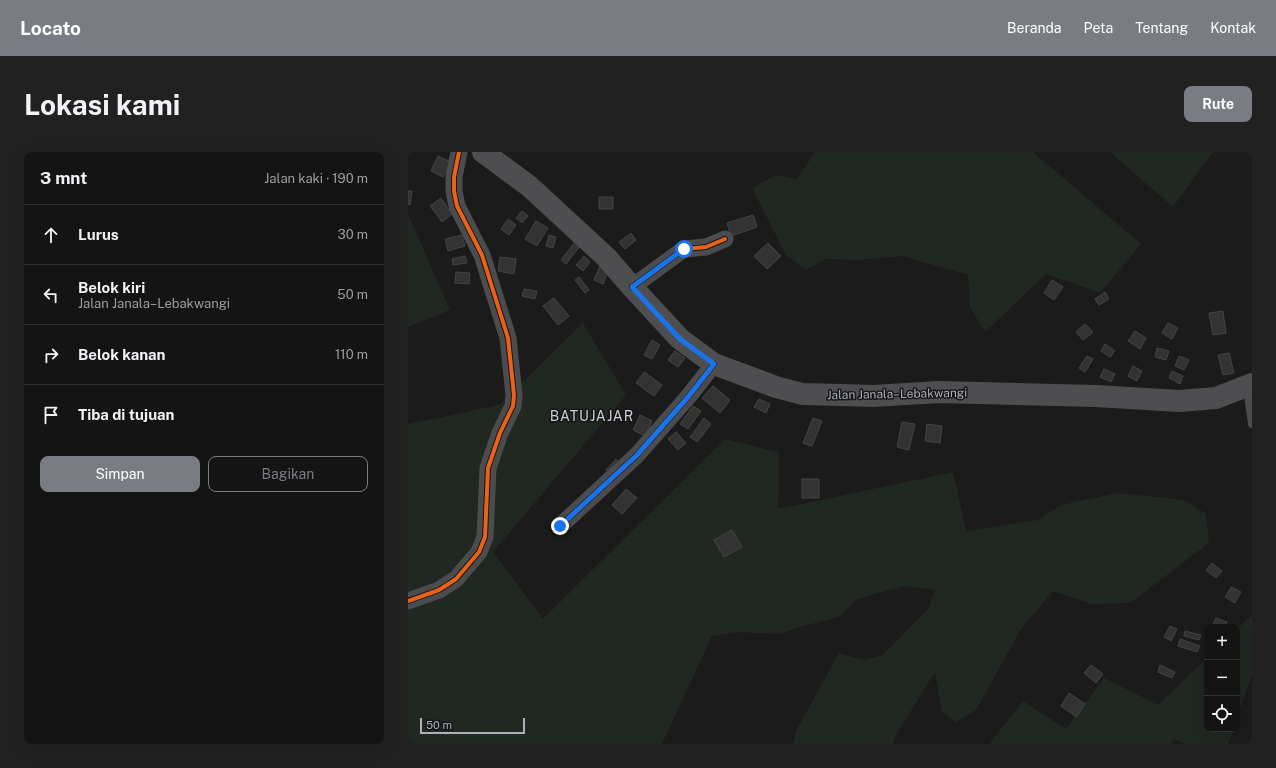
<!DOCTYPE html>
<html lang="id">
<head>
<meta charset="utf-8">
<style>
  :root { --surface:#141414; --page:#212122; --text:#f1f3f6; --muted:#9d9ea0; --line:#333334; --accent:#797c83 }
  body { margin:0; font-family:"Public Sans",sans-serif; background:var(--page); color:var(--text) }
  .controls { position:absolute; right:12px; bottom:12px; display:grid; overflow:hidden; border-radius:8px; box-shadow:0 4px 16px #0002 }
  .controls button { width:36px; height:36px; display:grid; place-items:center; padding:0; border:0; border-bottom:1px solid var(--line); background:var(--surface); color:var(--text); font:20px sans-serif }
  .scale { position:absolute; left:12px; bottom:10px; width:105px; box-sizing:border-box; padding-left:4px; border:2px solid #acb0bb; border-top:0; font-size:11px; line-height:14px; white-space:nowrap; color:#acb0bb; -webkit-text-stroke:3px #151517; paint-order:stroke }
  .stop { position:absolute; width:12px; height:12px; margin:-9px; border:3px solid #1a73e8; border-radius:50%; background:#fff }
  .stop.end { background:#1a73e8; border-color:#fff; box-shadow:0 1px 4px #0008 }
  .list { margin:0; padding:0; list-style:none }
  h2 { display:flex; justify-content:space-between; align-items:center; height:52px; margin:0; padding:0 16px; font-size:17px }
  h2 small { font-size:13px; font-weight:400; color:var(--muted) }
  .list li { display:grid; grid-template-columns:26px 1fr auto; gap:12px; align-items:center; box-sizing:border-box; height:60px; padding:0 16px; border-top:1px solid var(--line) }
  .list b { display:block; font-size:15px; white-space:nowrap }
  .list p { margin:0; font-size:13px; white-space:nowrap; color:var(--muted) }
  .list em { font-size:13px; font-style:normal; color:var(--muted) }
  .actions { display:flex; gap:8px; padding:12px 16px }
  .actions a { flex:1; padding:9px 0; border:1px solid var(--accent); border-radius:8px; text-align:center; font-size:14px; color:var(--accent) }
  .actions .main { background:var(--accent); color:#fff }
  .icon { flex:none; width:22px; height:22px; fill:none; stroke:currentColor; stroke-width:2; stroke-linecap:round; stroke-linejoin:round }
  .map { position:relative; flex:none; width:844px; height:592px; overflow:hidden; border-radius:8px }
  header { display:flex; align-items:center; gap:24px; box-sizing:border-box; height:56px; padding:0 20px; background:var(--accent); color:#fff }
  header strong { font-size:19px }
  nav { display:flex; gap:22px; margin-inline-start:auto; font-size:14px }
  .intro { display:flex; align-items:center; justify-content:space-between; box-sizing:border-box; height:96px; padding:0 24px }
  h1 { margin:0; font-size:28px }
  .button { padding:10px 18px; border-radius:8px; background:var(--accent); color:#fff; font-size:14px; font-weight:700 }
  main { display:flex; gap:24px; padding:0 24px }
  aside { flex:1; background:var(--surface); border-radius:8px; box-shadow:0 4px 16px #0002 }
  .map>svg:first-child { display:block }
</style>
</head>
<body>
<header>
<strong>Locato</strong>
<nav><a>Beranda</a><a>Peta</a><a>Tentang</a><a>Kontak</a></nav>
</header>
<div class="intro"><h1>Lokasi kami</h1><a class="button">Rute</a></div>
<main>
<aside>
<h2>3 mnt<small>Jalan kaki · 190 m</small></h2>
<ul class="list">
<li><svg class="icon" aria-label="ahead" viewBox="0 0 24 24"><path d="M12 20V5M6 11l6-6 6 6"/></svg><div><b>Lurus</b></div><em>30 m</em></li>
<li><svg class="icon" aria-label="left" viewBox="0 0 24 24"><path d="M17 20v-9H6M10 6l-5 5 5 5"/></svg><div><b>Belok kiri</b><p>Jalan Janala–Lebakwangi</p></div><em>50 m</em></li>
<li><svg class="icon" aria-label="right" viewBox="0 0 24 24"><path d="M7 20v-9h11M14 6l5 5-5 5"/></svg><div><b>Belok kanan</b></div><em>110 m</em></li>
<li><svg class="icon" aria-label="arrive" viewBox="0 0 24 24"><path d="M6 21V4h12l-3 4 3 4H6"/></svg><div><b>Tiba di tujuan</b></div></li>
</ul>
<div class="actions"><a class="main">Simpan</a><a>Bagikan</a></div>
</aside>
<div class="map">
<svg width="844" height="592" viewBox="0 0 844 592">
  <rect width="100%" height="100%" fill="#1b1b1b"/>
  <path fill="#212822" d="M 407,0 L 625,0 L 733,92 L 692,141 L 638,122 L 577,180 L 562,155 L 560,123 L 494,104 L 449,108 L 417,107 L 398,118 L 378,103 L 344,36 L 368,23 L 389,27 Z
    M 702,0 L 805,0 L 765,55 Z
    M 0,62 L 42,158 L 0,175 Z
    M 175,171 L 218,243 L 85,400 L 135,467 L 317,287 L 371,300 L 370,357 L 545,320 L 558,379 L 630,368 L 653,353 L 709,341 L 776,348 L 798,362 L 801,391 L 722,451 L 684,452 L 645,439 L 613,477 L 568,558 L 548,570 L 534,560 L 527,520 L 488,583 L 485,592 L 385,592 L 389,577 L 431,501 L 457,508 L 475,503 L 521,456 L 527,438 L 497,434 L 449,447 L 431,465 L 388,476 L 372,482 L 330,480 L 304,484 L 254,592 L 0,592 L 0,272 L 91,253 Z
    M 844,463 L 844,522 L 829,565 L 829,477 Z
    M 799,506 L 799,577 L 825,577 L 820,592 L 779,592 L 767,588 L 763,592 L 584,592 L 582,591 L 615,549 L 658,577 L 696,526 L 750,553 Z"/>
  <path fill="#333" stroke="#434447" d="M 30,4 L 43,10 L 35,25 L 23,19 Z
    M 0,39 L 4,39 L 2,53 L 0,52 Z
    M 191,45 L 205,45 L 205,57 L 191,57 Z
    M 33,46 L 44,62 L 34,70 L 22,54 Z
    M 114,59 L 120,64 L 114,71 L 108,66 Z
    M 345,63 L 349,75 L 323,84 L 319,71 Z
    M 100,67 L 108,73 L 101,83 L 93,77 Z
    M 128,69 L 140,76 L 129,94 L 117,87 Z
    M 223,81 L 228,88 L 217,97 L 211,90 Z
    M 54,83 L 57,94 L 40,99 L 37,87 Z
    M 141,83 L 148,85 L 145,96 L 138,94 Z
    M 167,90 L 172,94 L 158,112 L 153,108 Z
    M 360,91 L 373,104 L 359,117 L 346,104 Z
    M 57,104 L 59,111 L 45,113 L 44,107 Z
    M 176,104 L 182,110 L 175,119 L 168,113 Z
    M 92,105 L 108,107 L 106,122 L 90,119 Z
    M 192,114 L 200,118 L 195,132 L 186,128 Z
    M 48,120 L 62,121 L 61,132 L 47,131 Z
    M 171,125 L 181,138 L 177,141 L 167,128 Z
    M 644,128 L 655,135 L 646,148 L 636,141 Z
    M 116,137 L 129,139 L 127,147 L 114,144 Z
    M 697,140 L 701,147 L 691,153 L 687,147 Z
    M 146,146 L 161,164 L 150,173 L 135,154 Z
    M 815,159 L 818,181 L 805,183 L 801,161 Z
    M 760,171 L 770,176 L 764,187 L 754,181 Z
    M 677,172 L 685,180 L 675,188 L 668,180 Z
    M 727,179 L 738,186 L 732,197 L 720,189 Z
    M 244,188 L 252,193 L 244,207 L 236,203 Z
    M 697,192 L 707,199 L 702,205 L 693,199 Z
    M 749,196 L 761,199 L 758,208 L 747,205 Z
    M 267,199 L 277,206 L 270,215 L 260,208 Z
    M 821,201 L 826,221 L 815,223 L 810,203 Z
    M 679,204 L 685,207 L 677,220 L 671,216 Z
    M 771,204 L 781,208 L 776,218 L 767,214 Z
    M 725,214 L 734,219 L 729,229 L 720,224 Z
    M 696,217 L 707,222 L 703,230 L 692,225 Z
    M 764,219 L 775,224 L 772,232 L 761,226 Z
    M 236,220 L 254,233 L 246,244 L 228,231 Z
    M 305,234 L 322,248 L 312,261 L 294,246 Z
    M 351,247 L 362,252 L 358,261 L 346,255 Z
    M 285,254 L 293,259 L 280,277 L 272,272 Z
    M 232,263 L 244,269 L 237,284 L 225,278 Z
    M 296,266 L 303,272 L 289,290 L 282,285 Z
    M 405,266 L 414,269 L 404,294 L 395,291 Z
    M 494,270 L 507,272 L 501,298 L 489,295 Z
    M 519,272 L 534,274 L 532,291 L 517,289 Z
    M 268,280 L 278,291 L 270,298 L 260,287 Z
    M 208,307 L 212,311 L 203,322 L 198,318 Z
    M 394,327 L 411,327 L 411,346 L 394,346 Z
    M 218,337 L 229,346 L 214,362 L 204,353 Z
    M 324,378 L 334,395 L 316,405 L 306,388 Z
    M 804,411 L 814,419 L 808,426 L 798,418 Z
    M 823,435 L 833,440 L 827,451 L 817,445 Z
    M 808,466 L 819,470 L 817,475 L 804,475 Z
    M 762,474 L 769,477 L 763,489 L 756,485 Z
    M 777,479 L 793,483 L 791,488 L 776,484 Z
    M 772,487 L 792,494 L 789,500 L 770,494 Z
    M 683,513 L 695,522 L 688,531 L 676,521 Z
    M 752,513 L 767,520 L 764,526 L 750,520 Z
    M 661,541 L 677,552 L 668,565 L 653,554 Z"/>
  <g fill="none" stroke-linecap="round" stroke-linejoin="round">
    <path stroke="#4b4c4e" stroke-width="8" d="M 839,236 L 844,272"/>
    <path stroke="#4b4c4e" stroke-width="17" d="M 224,135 L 276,97 L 298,95 L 317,87
      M 152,374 L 229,303 L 280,245 L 306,212
      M 0,449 L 31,438 L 48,427 L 71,400 L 77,385 L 80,316 L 92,281 L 105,254 L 106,243 L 100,186 L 74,103 L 49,54 L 46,39 L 46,25 L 51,0"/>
    <path stroke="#4e4e51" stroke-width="22" d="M 75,0 L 121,34 L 198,105 L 224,135 L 272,187 L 306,212 L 368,235 L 394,242 L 433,243 L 465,244 L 531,240 L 688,244 L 771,249 L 808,246 L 844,232"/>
    <defs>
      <path id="cycleway" d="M 224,135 L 276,97 L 298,95 L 317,87
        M 152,374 L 229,303 L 280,245 L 306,212
        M 0,449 L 31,438 L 48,427 L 71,400 L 77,385 L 80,316 L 92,281 L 105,254 L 106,243 L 100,186 L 74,103 L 49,54 L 46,39 L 46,25 L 51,0"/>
    </defs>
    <use href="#cycleway" stroke="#151517" stroke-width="6"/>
    <use href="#cycleway" stroke="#ea6118" stroke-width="4"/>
  </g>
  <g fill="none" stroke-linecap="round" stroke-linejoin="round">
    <path stroke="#1a73e8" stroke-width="5" d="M 152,374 L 229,303 L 280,245 L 306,212 L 272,187 L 224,135 L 276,97"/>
  </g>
  <g text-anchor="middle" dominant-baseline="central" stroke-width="3" stroke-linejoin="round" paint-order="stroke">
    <g font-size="12" fill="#acb0bb" stroke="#151517">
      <text transform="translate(489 242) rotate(-1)">Jalan Janala–Lebakwangi</text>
    </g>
    <g font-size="14" letter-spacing="1" fill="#cdd0d7" stroke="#151517">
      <text x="184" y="264">BATUJAJAR</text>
    </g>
  </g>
</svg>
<div class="controls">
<button>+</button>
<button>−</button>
<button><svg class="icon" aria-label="locate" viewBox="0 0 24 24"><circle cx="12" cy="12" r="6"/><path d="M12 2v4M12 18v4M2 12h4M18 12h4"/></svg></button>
</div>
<div class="scale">50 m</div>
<div class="stop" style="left:276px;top:97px"></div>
<div class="stop end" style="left:152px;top:374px"></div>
</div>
</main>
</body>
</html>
